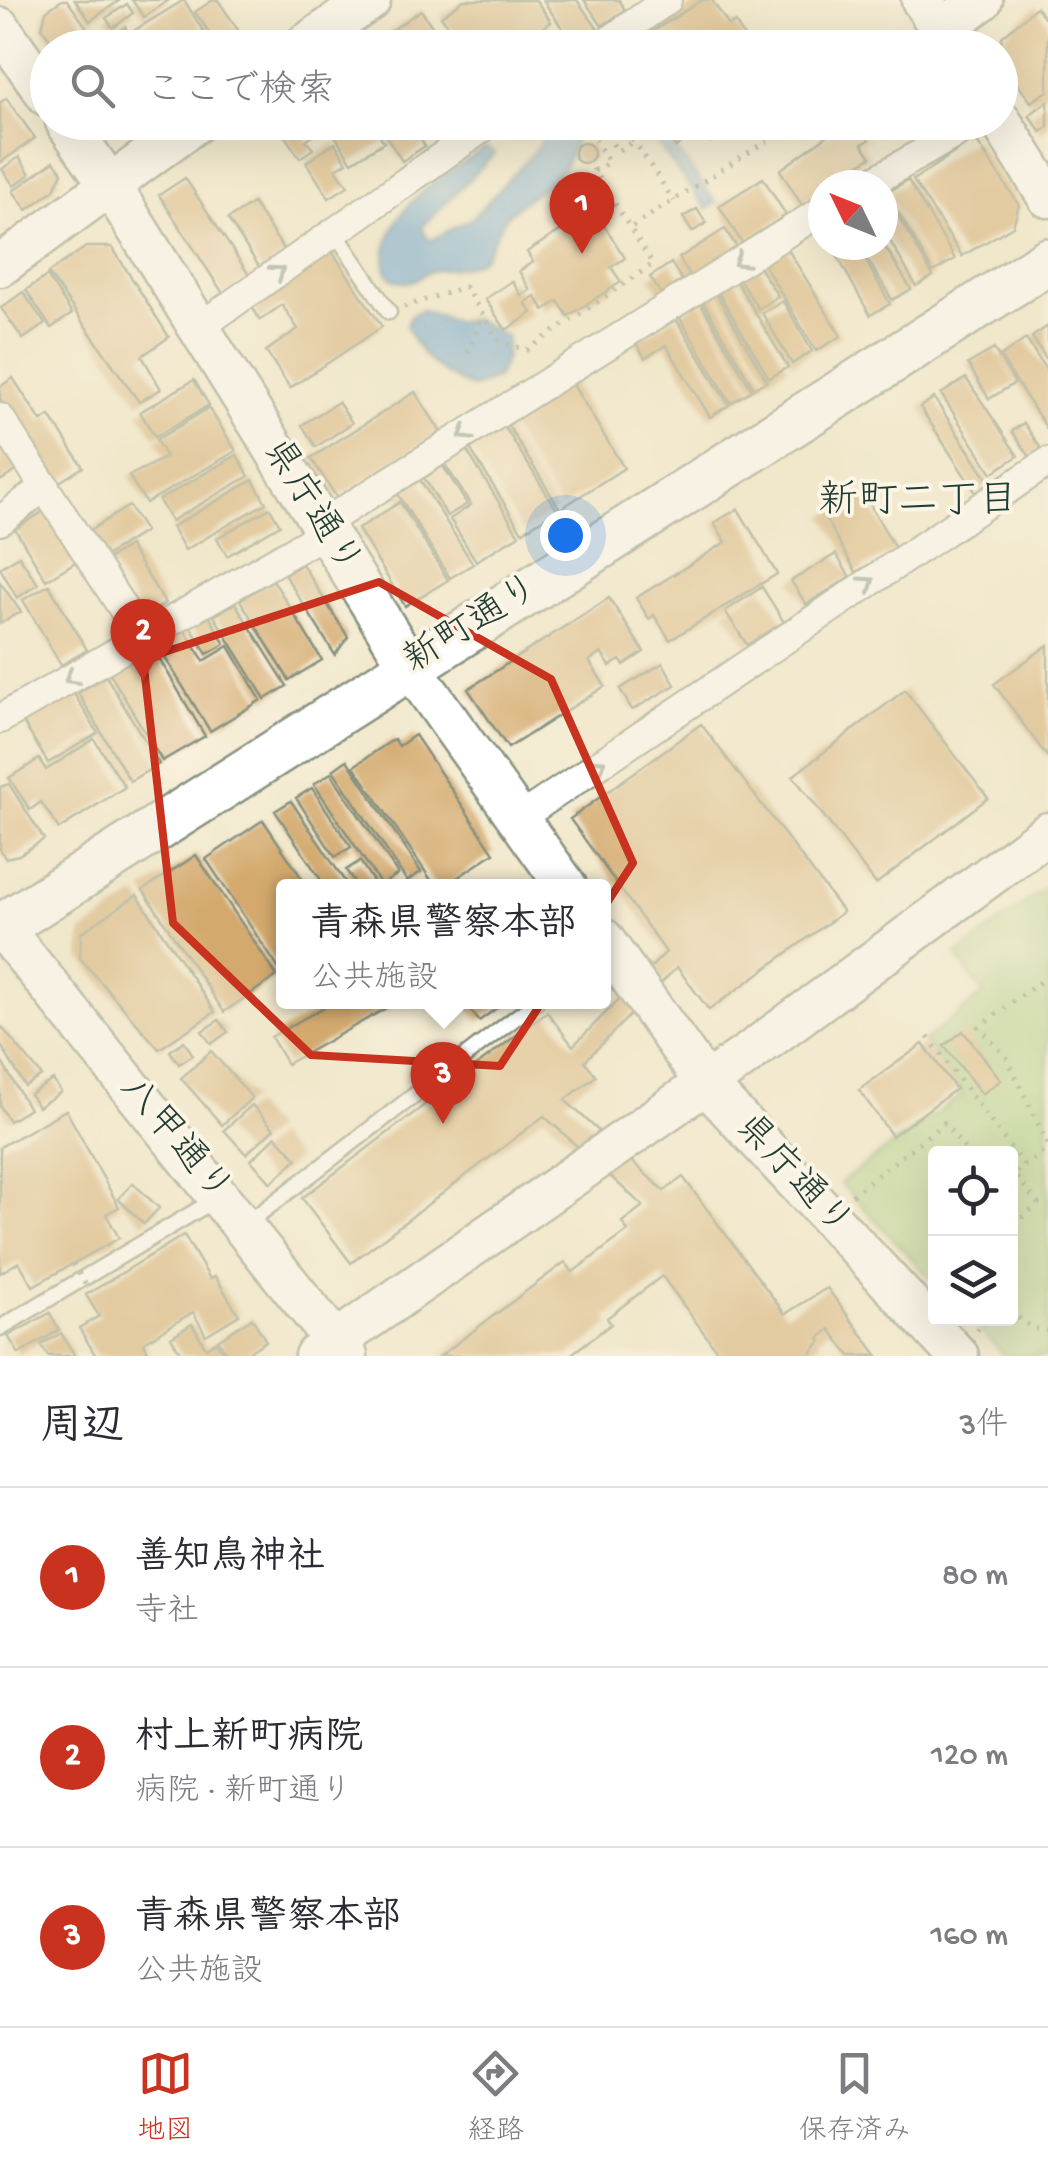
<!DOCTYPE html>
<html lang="ja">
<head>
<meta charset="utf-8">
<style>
  :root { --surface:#fff; --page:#f7f7f7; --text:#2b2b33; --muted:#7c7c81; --line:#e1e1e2; --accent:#c8321e }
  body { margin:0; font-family:"Gochi Hand","Klee One",sans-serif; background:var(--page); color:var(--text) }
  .controls { position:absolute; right:30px; bottom:30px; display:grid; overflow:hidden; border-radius:10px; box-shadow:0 10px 40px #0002 }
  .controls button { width:90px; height:90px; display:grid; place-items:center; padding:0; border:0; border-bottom:2px solid var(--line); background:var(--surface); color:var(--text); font:50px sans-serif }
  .compass { position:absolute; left:808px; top:170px; width:90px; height:90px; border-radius:50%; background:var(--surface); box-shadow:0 10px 40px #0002; rotate:313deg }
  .you { position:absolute; left:565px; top:535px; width:35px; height:35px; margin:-25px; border:8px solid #fff; border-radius:50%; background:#1a73e8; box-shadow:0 0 0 15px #1a73e833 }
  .badge { display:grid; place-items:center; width:65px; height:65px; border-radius:50%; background:var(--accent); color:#fff; font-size:32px; font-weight:700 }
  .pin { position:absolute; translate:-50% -82px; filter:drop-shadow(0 2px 5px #0008) }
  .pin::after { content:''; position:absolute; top:52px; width:35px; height:30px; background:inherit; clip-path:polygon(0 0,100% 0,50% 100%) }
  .popup { position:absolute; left:276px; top:879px; width:335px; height:130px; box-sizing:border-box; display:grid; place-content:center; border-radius:10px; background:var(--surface); filter:drop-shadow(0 2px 8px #0005); font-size:32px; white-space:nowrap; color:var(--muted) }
  .popup b { font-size:38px; color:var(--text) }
  .popup::after { content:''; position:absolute; left:50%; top:100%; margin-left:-20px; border:20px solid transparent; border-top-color:var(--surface) }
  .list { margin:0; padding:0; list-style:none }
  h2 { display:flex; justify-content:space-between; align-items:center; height:130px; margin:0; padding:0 40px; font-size:42px }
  h2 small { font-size:32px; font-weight:400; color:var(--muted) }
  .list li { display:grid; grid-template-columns:65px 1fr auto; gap:30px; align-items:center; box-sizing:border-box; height:180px; padding:0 40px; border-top:2px solid var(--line) }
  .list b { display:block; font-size:38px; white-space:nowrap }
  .list p { margin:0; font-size:32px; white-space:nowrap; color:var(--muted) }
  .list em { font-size:32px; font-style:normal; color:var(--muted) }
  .icon { flex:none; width:55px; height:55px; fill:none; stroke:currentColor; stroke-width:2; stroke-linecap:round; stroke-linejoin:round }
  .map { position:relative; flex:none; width:1048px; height:1356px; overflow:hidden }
  .search { position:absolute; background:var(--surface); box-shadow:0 10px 40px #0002; left:30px; right:30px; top:30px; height:110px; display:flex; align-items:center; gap:25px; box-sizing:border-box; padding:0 35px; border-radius:55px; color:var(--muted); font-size:38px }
  .sheet { height:670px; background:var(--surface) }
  nav { display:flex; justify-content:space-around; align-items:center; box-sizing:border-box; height:140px; border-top:2px solid var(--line); background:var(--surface); font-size:28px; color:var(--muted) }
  nav a { display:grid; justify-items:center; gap:5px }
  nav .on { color:var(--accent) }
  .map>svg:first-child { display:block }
</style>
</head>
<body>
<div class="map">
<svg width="1048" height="1356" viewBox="0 0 1048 1356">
  <rect width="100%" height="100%" fill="#fcf5e5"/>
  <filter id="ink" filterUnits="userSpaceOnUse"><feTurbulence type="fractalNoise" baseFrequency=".01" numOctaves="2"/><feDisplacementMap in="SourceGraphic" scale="20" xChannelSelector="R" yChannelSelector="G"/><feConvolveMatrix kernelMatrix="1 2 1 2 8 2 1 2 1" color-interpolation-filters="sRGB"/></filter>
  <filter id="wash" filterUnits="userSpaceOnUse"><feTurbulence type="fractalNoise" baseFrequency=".0048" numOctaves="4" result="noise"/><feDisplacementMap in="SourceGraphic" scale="40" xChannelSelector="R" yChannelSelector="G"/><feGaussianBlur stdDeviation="2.25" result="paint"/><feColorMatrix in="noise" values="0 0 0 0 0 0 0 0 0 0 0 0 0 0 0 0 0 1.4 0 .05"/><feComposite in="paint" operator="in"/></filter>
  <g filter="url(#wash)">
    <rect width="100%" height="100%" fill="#f1e8cc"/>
    <path fill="#9cca78" stroke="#5e8456" stroke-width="2.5" d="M 1048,886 L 1048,1356 L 1005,1356 L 969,1319 L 1010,1318 L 1010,1154 L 936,1154 L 935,1283 L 840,1183 L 963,1094 L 924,1041 L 984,994 L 956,956 Z"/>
    <path fill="#63a1d5" stroke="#416f84" stroke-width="2.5" d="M 553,123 L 582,123 C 576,136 572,152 565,165 C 553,187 524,196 508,215 C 494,230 492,255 474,263 C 462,269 448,268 436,270 C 426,271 417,281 408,282 C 369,285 389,230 401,215 C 422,186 456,168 485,148 L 495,153 L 422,227 L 429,241 L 472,218 L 533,153 Z
      M 641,123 L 657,123 L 716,203 L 707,209 Z
      M 422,310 L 455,322 L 475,319 L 507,337 L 505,360 L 497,378 L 473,388 C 442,375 419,358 406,325 L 410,316 Z"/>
    <g id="blocks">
      <path fill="#d3a96d" d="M 62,0 L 67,0 L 99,45 L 125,27 L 140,48 L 56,48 L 42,28 L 46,11 Z
        M 75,0 L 120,0 L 90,21 Z
        M 132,0 L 169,0 L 144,17 Z
        M 184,0 L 214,48 L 147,48 L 135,30 Z
        M 213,0 L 218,0 L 240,33 L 219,47 L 195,12 Z
        M 464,0 L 536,0 L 551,22 L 513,48 L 462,48 L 441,16 Z
        M 543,0 L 577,0 L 597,28 L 573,44 Z
        M 584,0 L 619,0 L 625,10 L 602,26 Z
        M 702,0 L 712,0 L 729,26 L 735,22 L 751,48 L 651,48 L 644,37 Z
        M 127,4 L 133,13 L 113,28 L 106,18 Z
        M 1036,7 L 1048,22 L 1048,91 L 1031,102 L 1000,60 L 1000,48 L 1002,37 Z
        M 421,10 L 439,37 L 424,48 L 415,48 L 409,39 L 396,48 L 367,48 Z
        M 6,98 L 35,138 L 0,163 L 0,103 Z
        M 1048,101 L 1048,127 L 1041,132 L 1029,115 Z
        M 275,122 L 321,122 L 324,127 L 306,140 L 313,149 L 300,158 Z
        M 326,122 L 371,122 L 384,142 L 352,162 Z
        M 377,122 L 410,122 L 425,146 L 402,161 Z
        M 419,122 L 453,122 L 429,138 Z
        M 657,122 L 683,122 L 692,130 L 676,147 Z
        M 699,122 L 740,122 L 711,142 Z
        M 846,122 L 858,122 L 869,140 L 862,144 L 871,157 L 838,178 L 838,185 L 823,185 L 823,195 L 803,207 L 780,170 Z
        M 975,139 L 1019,205 L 1013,226 L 962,256 L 913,180 Z
        M574 153a10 10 0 1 1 20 0a10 10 0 1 1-20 0Z
        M 335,143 L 347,162 L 336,169 L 348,186 L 329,198 L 306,162 Z
        M 19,157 L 30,174 L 14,186 L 2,169 Z
        M 54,161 L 62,172 L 54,190 L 27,210 L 13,191 Z
        M 185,178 L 251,278 L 224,295 L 159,195 Z
        M 763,178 L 786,215 L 742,243 L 719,206 Z
        M 908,180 L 955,259 L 933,272 L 887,193 Z
        M 883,190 L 933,276 L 916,286 L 883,229 Z
        M 253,203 L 286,253 L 262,271 L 228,219 Z
        M 697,209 L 706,223 L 692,232 L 683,217 Z
        M 580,218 L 586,228 L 600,219 L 625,258 L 611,267 L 621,282 L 568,316 L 558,301 L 544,310 L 535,296 L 525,303 L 532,313 L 506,330 L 485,299 L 512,281 L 521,295 L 530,290 L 519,271 L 533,262 L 527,252 Z
        M 725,229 L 738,249 L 692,279 L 679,258 Z
        M 831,245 L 857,245 L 890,304 L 870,315 Z
        M 884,245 L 911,289 L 892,300 L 865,255 Z
        M 86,247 L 112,247 L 169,337 L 142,356 L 161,389 L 139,402 L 48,273 Z
        M 330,248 L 382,327 L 290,388 L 266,351 L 298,329 L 282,305 L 260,320 L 249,302 Z
        M 787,248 L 841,336 L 816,351 L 763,263 Z
        M 671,263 L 682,280 L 661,294 L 650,277 Z
        M 759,267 L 778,296 L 758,309 L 739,279 Z
        M 47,276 L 72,314 L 51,328 L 26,290 Z
        M 735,279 L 788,367 L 769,378 L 717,290 Z
        M 23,292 L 45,324 L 23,339 L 1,308 Z
        M 715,292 L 767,381 L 754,388 L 702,300 Z
        M 783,301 L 812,351 L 792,364 L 762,313 Z
        M 700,302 L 752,390 L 731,403 L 678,315 Z
        M 675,317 L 729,405 L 710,417 L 666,345 L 645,358 L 635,342 Z
        M 1048,326 L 1048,362 L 1032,337 Z
        M 1026,339 L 1048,373 L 1048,430 L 1000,357 Z
        M 994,349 L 1015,383 L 989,399 L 968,364 Z
        M 13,378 L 41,421 L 50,416 L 83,467 L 55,485 L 0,399 L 0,387 Z
        M 966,378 L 1018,456 L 992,473 L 941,394 Z
        M 194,380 L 209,405 L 155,437 L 140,412 Z
        M 572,383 L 624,468 L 560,509 L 507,424 Z
        M 415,392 L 441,432 L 337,498 L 311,458 Z
        M 934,398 L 990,483 L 976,493 L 920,407 Z
        M 338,402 L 352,423 L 316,447 L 302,425 Z
        M 209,408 L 236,451 L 146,503 L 129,476 L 166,457 L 156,440 Z
        M 1024,423 L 1041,449 L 1030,457 L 1012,431 Z
        M 504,426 L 557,510 L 522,532 L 469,447 Z
        M 8,446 L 21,468 L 0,481 L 0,451 Z
        M 466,449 L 519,535 L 476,561 L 450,519 L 471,505 L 444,463 Z
        M 237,455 L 249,476 L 171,521 L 159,500 Z
        M 443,466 L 467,504 L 447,516 L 424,478 Z
        M 419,478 L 473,564 L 450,578 L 396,491 Z
        M 253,480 L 266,503 L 185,550 L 172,527 Z
        M 864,494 L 896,550 L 856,572 L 824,516 Z
        M 400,502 L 448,580 L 405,606 L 358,529 Z
        M 129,506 L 145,531 L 104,557 L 89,531 Z
        M 270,508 L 280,525 L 227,556 L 217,538 Z
        M 738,509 L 777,574 L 670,640 L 654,615 L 649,619 L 636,598 L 726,542 L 714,523 Z
        M 46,510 L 77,561 L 46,580 L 15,529 Z
        M 129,546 L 165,603 L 144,617 L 108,559 Z
        M 836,554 L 850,577 L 806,604 L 791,581 Z
        M 19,556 L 38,584 L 17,598 L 0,568 Z
        M 302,564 L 348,637 L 335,655 L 285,575 Z
        M 273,580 L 322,660 L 289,680 L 240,600 Z
        M 0,582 L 21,612 L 0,623 Z
        M 49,585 L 87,650 L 61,665 L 23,600 Z
        M 762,587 L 784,622 L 747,645 L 725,611 Z
        M 609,598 L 644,652 L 624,665 L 620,660 L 610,666 L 601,653 L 589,661 L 605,686 L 508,748 L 468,689 Z
        M 235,603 L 287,686 L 265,699 L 214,616 Z
        M 209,616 L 225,644 L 207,654 L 190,626 Z
        M 184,629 L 204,661 L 229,646 L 261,700 L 210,731 L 158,646 Z
        M 1048,645 L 1048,758 L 994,684 Z
        M 152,646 L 205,736 L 162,761 L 109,672 Z
        M 663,663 L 675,685 L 632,710 L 620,689 Z
        M 106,676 L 159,764 L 130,781 L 78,693 Z
        M 905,690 L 988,798 L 876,884 L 793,776 Z
        M 73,692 L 98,733 L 48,763 L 23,722 Z
        M 701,724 L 843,912 L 709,1010 L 677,967 L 585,1061 L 596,1076 L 565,1100 L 664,1191 L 683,1177 L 785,1314 L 827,1288 L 878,1356 L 850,1356 L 830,1329 L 819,1338 L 821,1341 L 809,1356 L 721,1356 L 662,1276 L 607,1318 L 611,1324 L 569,1356 L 440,1356 L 565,1262 L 573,1272 L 628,1231 L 622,1222 L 643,1206 L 544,1116 L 351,1263 L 302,1198 L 547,1012 L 573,1046 L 666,952 L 570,819 Z
        M 415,735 L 494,853 L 445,886 L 435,886 L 354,766 L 394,739 L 399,746 Z
        M 94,739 L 125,787 L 59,829 L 41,802 L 30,810 L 9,778 L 39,759 L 46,770 Z
        M 347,760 L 421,872 L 407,881 L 333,770 Z
        M 331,773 L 398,874 L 381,885 L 314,784 Z
        M 9,784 L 44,839 L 19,855 L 5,858 L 0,849 L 0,787 Z
        M 312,788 L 351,847 L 335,857 L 296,798 Z
        M 291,801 L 348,886 L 325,886 L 275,811 Z
        M 263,820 L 307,886 L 283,886 L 283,975 L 206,859 Z
        M 196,855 L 277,976 L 224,1012 L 143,890 Z
        M 360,861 L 376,886 L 357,886 L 346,870 Z
        M 137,895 L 215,1012 L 159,1049 L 80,958 L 81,933 Z
        M 333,1002 L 397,1002 L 287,1064 L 271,1037 Z
        M 464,1002 L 505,1002 L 479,1021 Z
        M 219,1020 L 228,1032 L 211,1044 L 202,1031 Z
        M 0,1025 L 42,1076 L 25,1086 L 0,1044 Z
        M 963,1031 L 1001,1080 L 982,1094 L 944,1046 Z
        M 184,1041 L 193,1055 L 179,1064 L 170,1051 Z
        M 923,1044 L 956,1089 L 892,1136 L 859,1090 Z
        M 211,1051 L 252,1098 L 222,1125 L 181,1078 Z
        M 0,1059 L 29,1109 L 9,1121 L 0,1106 Z
        M 53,1080 L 61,1092 L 38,1107 L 30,1094 Z
        M 252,1105 L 274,1129 L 246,1154 L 224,1130 Z
        M 66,1110 L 119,1207 L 106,1214 L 119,1238 L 33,1286 L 19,1262 L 0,1273 L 0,1147 Z
        M 276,1136 L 297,1159 L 271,1183 L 251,1160 Z
        M 133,1183 L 159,1208 L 144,1224 L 118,1199 Z
        M 184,1235 L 210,1279 L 215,1276 L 239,1315 L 206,1335 L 193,1312 L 144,1342 L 149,1356 L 96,1356 L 79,1328 L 99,1316 L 86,1295 Z
        M 50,1313 L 59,1330 L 19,1354 L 8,1336 Z
        M 252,1318 L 266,1341 L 242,1356 L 228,1356 L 218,1340 Z
        M 192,1324 L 206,1348 L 216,1342 L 225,1356 L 182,1356 L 171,1337 Z
        M 61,1333 L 75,1356 L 48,1356 L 41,1345 Z"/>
    </g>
  </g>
  <g filter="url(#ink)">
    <use href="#blocks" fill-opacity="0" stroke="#889280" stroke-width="2.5"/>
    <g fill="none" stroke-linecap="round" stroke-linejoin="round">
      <defs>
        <path id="lane" d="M 334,231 L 389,312
          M 245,1225 L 536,1002
          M 0,1328 L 218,1198"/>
        <path id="street" d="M 599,48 L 667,0
          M 867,185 L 975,122
          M 198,328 L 491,122
          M 0,418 L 142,638
          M 0,521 L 45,486
          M 0,719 L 309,542 L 338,514 L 823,210
          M 518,819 L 1048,462"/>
        <path id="secondary" d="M 922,0 L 953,48
          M 0,28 L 48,96
          M 941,30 L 982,0
          M 301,48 L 370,0
          M 1000,120 L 1048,197
          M 66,122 L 110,185 L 409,665 L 566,886
          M 0,266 L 196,122
          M 0,925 L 347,1356
          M 603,939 L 706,1084 L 958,1356
          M 315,1356 L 745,1056 L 1048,833"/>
        <path id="primary" d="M 0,928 L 1048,261"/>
      </defs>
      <use href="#lane" stroke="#889280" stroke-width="19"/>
      <use href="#street" stroke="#889280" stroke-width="32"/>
      <use href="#secondary" stroke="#889280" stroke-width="45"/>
      <use href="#primary" stroke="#889280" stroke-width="50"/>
      <path stroke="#889280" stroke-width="5" stroke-dasharray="2.5 8" stroke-linecap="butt" d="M 627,130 L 674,201
        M 607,135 L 617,151 L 634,141
        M 593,168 L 630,228 L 796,122
        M 594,171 L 609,162 L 595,140
        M 404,307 L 465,287 L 500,342 L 527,350 L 653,264 L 630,228
        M 468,353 L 482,313
        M 1048,976 L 979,1027 L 1007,1058 L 1048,1145
        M 928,1037 L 1024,1166 L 1014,1174 L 1038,1204 L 1010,1228
        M 1024,1166 L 1048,1148
        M 852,1195 L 944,1123 L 969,1154
        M 1010,1311 L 1032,1328 L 1048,1331
        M 977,1330 L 989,1318"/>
      <use href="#lane" stroke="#fff" stroke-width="14"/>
      <use href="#street" stroke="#fff" stroke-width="28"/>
      <use href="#secondary" stroke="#fff" stroke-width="40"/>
      <use href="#primary" stroke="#fff" stroke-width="45"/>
      <path stroke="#889280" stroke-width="5" stroke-dasharray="2.5 8" stroke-linecap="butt" d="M 73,1264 L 90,1292"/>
    </g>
    <defs><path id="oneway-chevron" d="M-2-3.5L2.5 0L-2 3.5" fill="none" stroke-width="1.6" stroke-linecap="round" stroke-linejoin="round" transform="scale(2.5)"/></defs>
    <g stroke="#8f9e9a">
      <use href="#oneway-chevron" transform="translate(740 261) rotate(148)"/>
      <use href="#oneway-chevron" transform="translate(278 272) rotate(-36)"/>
      <use href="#oneway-chevron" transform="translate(465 434) rotate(148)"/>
      <use href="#oneway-chevron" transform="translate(868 583) rotate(-34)"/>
      <use href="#oneway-chevron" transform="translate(71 678) rotate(150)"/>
      <use href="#oneway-chevron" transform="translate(599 765) rotate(-34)"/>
    </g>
  </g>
  <path d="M0 0H1048V1356H0ZM 379,582 L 551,679 L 633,863 L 500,1066 L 311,1055 L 173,923 L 143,659 Z" fill="#f1e8cc" fill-opacity=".55" fill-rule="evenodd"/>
  <path fill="none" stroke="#c8321e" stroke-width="8" stroke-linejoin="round" d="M 379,582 L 551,679 L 633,863 L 500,1066 L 311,1055 L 173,923 L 143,659 Z"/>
  <g text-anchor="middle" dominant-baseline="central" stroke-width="8" stroke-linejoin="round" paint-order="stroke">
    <g font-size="38" fill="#1f3d34" stroke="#fcf5e5">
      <text transform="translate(310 508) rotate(58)">県庁通り</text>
      <text transform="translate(473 626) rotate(-32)">新町通り</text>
      <text transform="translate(174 1141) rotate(50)">八甲通り</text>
      <text transform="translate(792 1177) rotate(47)">県庁通り</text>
    </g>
    <g font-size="40" fill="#1f3d34" stroke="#fcf5e5">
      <text x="918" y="503">新町二丁目</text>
    </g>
  </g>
</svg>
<div class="controls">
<button><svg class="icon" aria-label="locate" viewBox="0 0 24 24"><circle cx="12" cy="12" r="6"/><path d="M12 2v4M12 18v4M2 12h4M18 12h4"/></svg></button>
<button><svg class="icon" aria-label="layers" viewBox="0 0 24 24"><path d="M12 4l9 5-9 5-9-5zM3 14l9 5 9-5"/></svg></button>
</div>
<svg class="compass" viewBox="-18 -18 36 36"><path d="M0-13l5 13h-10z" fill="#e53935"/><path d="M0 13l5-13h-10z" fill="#7c7c81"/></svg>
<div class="you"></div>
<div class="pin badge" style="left:582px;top:254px">1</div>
<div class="pin badge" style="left:143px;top:681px">2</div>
<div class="pin badge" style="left:443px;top:1124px">3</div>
<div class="popup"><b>青森県警察本部</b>公共施設</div>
<div class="search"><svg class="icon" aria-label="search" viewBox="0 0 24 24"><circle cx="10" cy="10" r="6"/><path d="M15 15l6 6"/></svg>ここで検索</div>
</div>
<section class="sheet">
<h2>周辺<small>3件</small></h2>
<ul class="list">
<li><span class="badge">1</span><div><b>善知鳥神社</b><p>寺社</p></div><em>80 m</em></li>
<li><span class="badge">2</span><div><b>村上新町病院</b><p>病院 · 新町通り</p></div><em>120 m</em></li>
<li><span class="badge">3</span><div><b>青森県警察本部</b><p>公共施設</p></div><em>160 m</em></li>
</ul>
</section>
<nav>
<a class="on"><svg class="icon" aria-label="map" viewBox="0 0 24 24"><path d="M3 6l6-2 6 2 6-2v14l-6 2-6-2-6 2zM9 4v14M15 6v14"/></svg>地図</a>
<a><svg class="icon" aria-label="directions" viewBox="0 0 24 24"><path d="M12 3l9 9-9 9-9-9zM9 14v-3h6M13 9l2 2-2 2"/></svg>経路</a>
<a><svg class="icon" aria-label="saved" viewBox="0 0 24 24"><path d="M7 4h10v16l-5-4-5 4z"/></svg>保存済み</a>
</nav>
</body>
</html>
